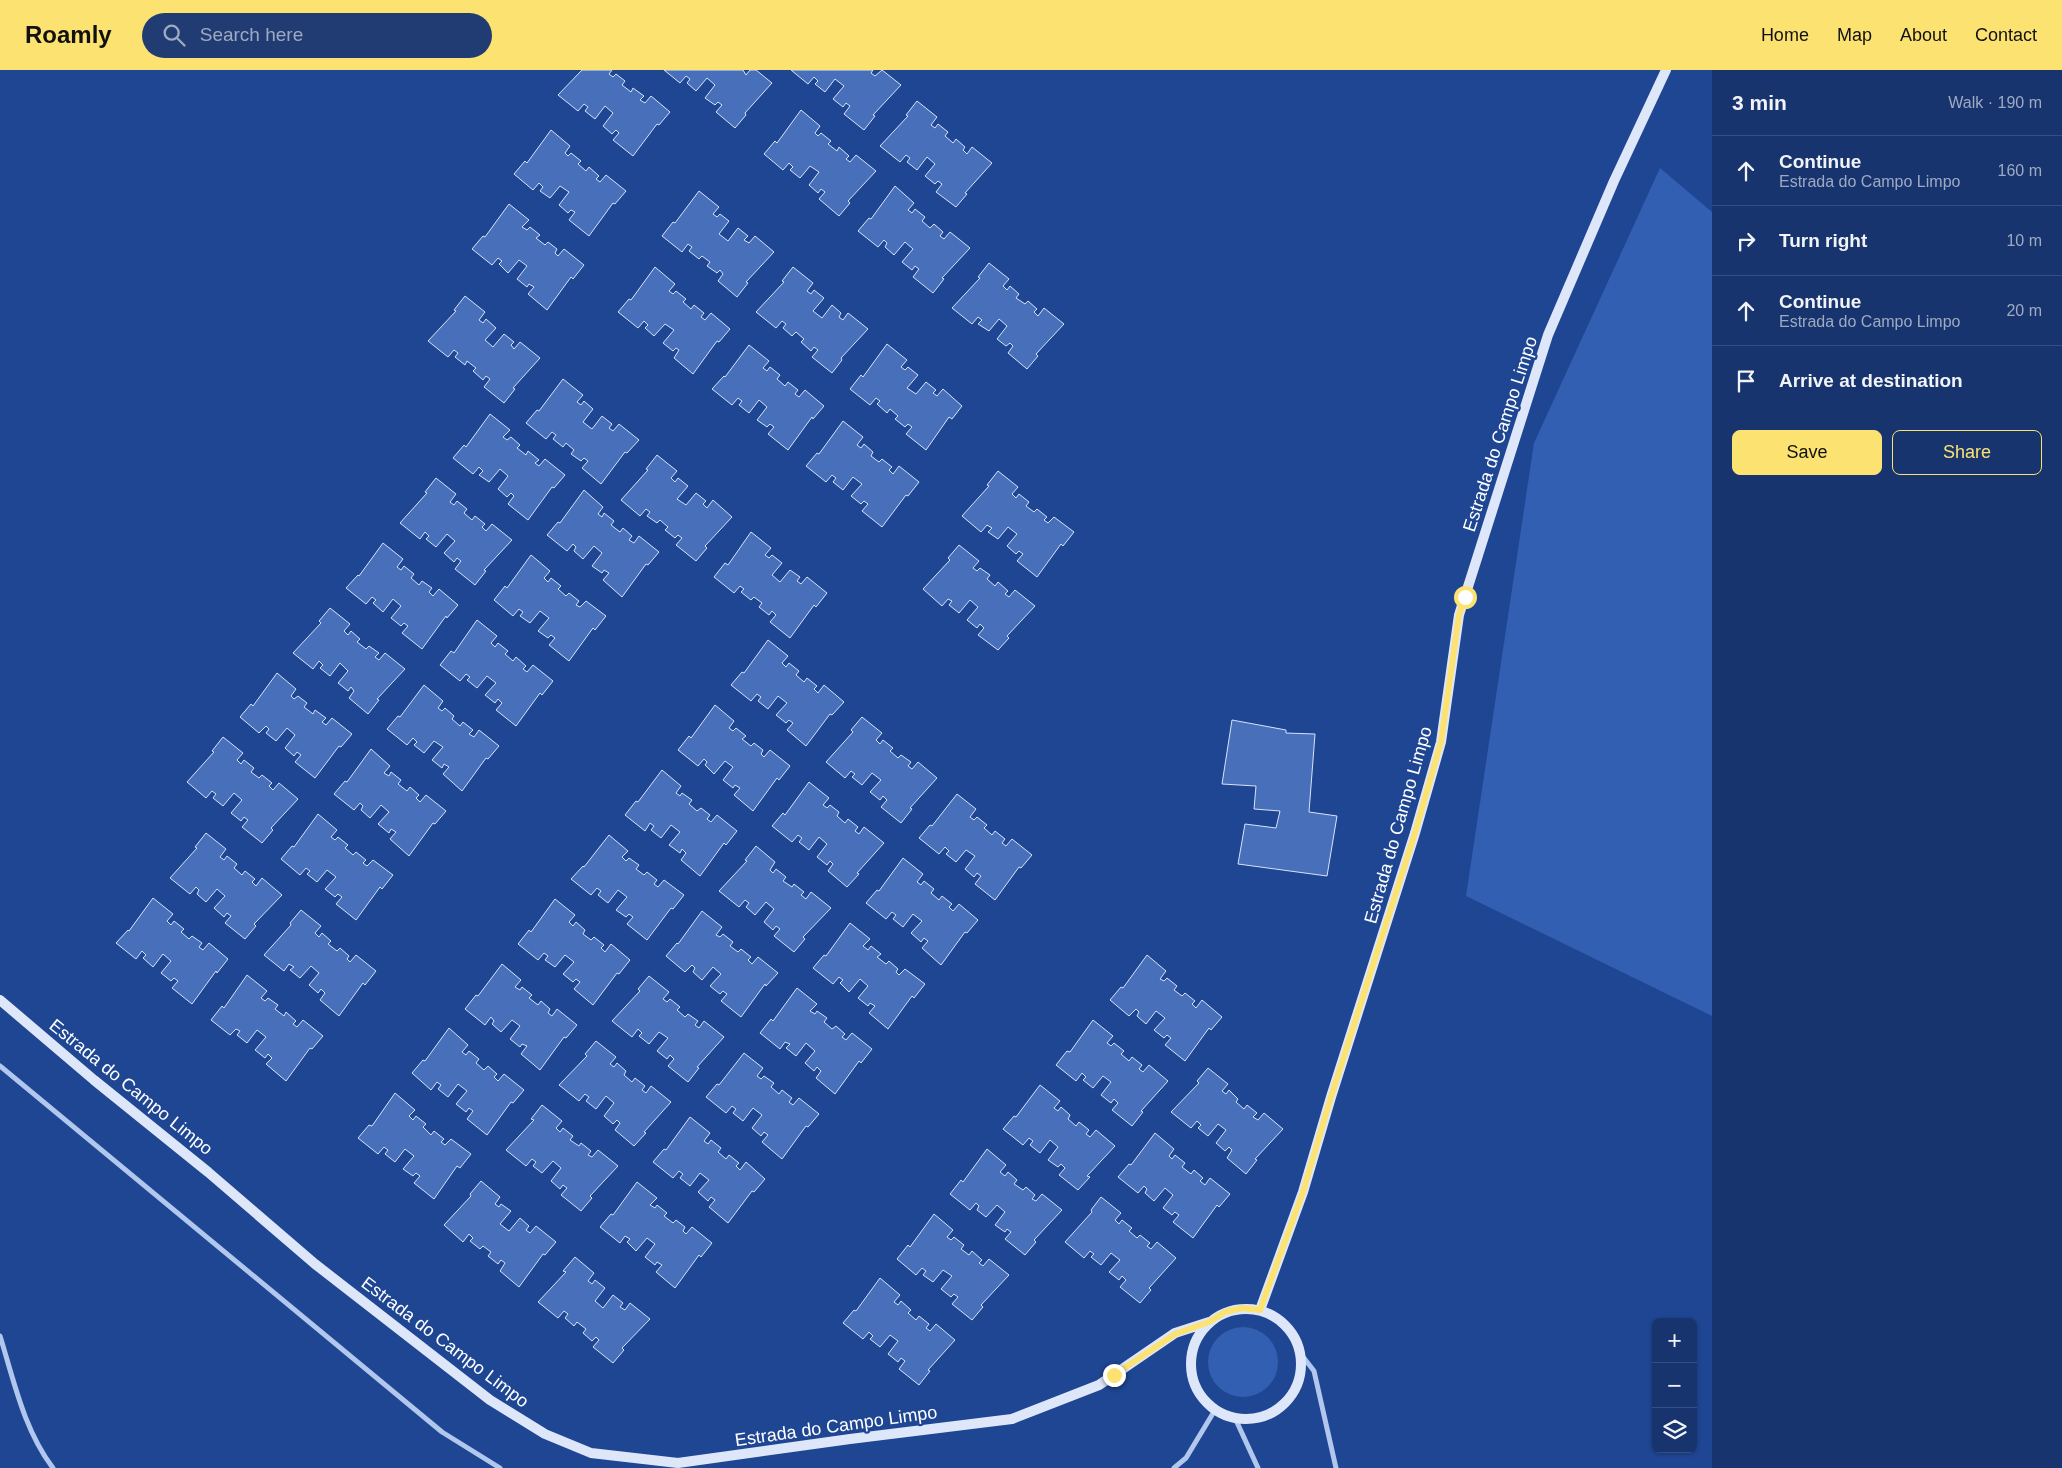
<!DOCTYPE html>
<html lang="en">
<head>
<meta charset="utf-8">
<style>
  :root { --surface:#17346e; --page:#203c73; --text:#f1f3f6; --muted:#9eaac2; --line:#364f81; --accent:#fce271 }
  body { margin:0; font-family:Helvetica,sans-serif; background:var(--page); color:var(--text) }
  .controls { position:absolute; right:15px; bottom:15px; display:grid; overflow:hidden; border-radius:8px; box-shadow:0 1px 4px #0004 }
  .controls button { width:45px; height:45px; display:grid; place-items:center; padding:0; border:0; border-bottom:1px solid var(--line); background:var(--surface); color:var(--text); font:25px sans-serif }
  .stop { position:absolute; width:15px; height:15px; margin:-11px; border:4px solid #fce271; border-radius:50%; background:#fff }
  .stop.end { background:#fce271; border-color:#fff; box-shadow:0 1px 5px #0008 }
  .list { margin:0; padding:0; list-style:none }
  h2 { display:flex; justify-content:space-between; align-items:center; height:65px; margin:0; padding:0 20px; font-size:21px }
  h2 small { font-size:16px; font-weight:400; color:var(--muted) }
  .list li { display:grid; grid-template-columns:32px 1fr auto; gap:15px; align-items:center; box-sizing:border-box; height:70px; padding:0 20px; border-top:1px solid var(--line) }
  .list b { display:block; font-size:19px; white-space:nowrap }
  .list p { margin:0; font-size:16px; white-space:nowrap; color:var(--muted) }
  .list em { font-size:16px; font-style:normal; color:var(--muted) }
  .actions { display:flex; gap:10px; padding:15px 20px }
  .actions a { flex:1; padding:11px 0; border:1px solid var(--accent); border-radius:8px; text-align:center; font-size:18px; color:var(--accent) }
  .actions .main { background:var(--accent); color:#111 }
  .icon { flex:none; width:28px; height:28px; fill:none; stroke:currentColor; stroke-width:2; stroke-linecap:round; stroke-linejoin:round }
  .map { position:relative; flex:none; width:1712px; height:1398px; overflow:hidden }
  header { display:flex; align-items:center; gap:30px; box-sizing:border-box; height:70px; padding:0 25px; background:var(--accent); color:#111 }
  header strong { font-size:24px }
  nav { display:flex; gap:28px; margin-inline-start:auto; font-size:18px }
  .search { width:350px; height:45px; background:var(--page); display:flex; align-items:center; gap:12px; box-sizing:border-box; padding:0 18px; border-radius:28px; color:var(--muted); font-size:19px }
  main { display:flex }
  aside { flex:1; background:var(--surface) }
  .map>svg:first-child { display:block }
</style>
</head>
<body>
<header>
<strong>Roamly</strong>
<div class="search"><svg class="icon" aria-label="search" viewBox="0 0 24 24"><circle cx="10" cy="10" r="6"/><path d="M15 15l6 6"/></svg>Search here</div>
<nav><a>Home</a><a>Map</a><a>About</a><a>Contact</a></nav>
</header>
<main>
<div class="map">
<svg width="1712" height="1398" viewBox="0 0 1712 1398">
  <rect width="100%" height="100%" fill="#1f4693"/>
  <path fill="#325fb1" d="M 1660,98 L 1712,142 L 1712,946 L 1466,826 L 1534,373 Z
    M1208 1292a35 35 0 1 1 70 0a35 35 0 1 1-70 0Z"/>
  <path fill="#4870ba" stroke="#d7e3fa" d="M 582,0 L 612,0 L 609,4 L 613,7 L 616,4 L 625,11 L 622,15 L 631,22 L 633,18 L 644,26 L 640,30 L 645,33 L 651,26 L 670,42 L 659,55 L 657,54 L 633,86 L 613,70 L 619,63 L 616,60 L 612,64 L 603,56 L 613,43 L 605,36 L 595,49 L 585,41 L 588,37 L 584,34 L 578,41 L 558,25 Z
    M 664,0 L 743,0 L 746,5 L 750,0 L 756,0 L 772,13 L 745,43 L 746,45 L 735,58 L 716,42 L 722,35 L 718,32 L 715,35 L 705,28 L 715,15 L 707,8 L 696,21 L 687,13 L 690,9 L 686,6 L 680,13 Z
    M 791,0 L 873,0 L 871,3 L 875,6 L 882,0 L 901,15 L 873,45 L 875,46 L 864,60 L 844,44 L 850,36 L 846,33 L 843,37 L 833,29 L 844,16 L 835,9 L 825,22 L 815,14 L 818,11 L 814,7 L 808,14 Z
    M 917,31 L 937,47 L 931,55 L 935,58 L 938,54 L 948,62 L 945,66 L 953,73 L 956,69 L 965,77 L 963,80 L 967,84 L 972,77 L 992,93 L 965,123 L 967,124 L 956,137 L 936,122 L 942,114 L 938,111 L 935,114 L 925,106 L 935,94 L 927,87 L 917,100 L 907,92 L 910,88 L 906,85 L 900,92 L 880,76 L 908,46 L 906,45 Z
    M 801,40 L 820,56 L 815,63 L 818,66 L 821,63 L 831,71 L 828,74 L 837,81 L 839,77 L 849,86 L 846,89 L 850,92 L 856,85 L 876,101 L 848,131 L 850,133 L 839,146 L 819,129 L 825,122 L 821,119 L 818,123 L 809,115 L 819,102 L 810,96 L 800,108 L 790,100 L 793,97 L 789,93 L 783,100 L 764,84 L 775,71 L 777,73 Z
    M 551,60 L 570,76 L 565,83 L 568,86 L 571,83 L 581,91 L 578,94 L 586,101 L 589,97 L 599,106 L 596,109 L 600,112 L 606,105 L 626,121 L 615,134 L 613,133 L 589,166 L 569,150 L 575,142 L 571,140 L 568,143 L 559,135 L 569,122 L 560,116 L 550,128 L 540,121 L 543,117 L 539,113 L 533,120 L 514,104 L 525,91 L 527,93 Z
    M 895,116 L 914,133 L 908,140 L 912,143 L 915,139 L 925,147 L 922,151 L 930,158 L 934,154 L 943,162 L 940,166 L 944,169 L 950,162 L 970,178 L 942,208 L 944,209 L 933,223 L 913,207 L 919,199 L 915,196 L 912,200 L 902,192 L 913,179 L 905,172 L 894,185 L 885,177 L 887,173 L 884,170 L 878,177 L 858,161 L 869,148 L 871,149 Z
    M 699,121 L 719,137 L 713,144 L 717,147 L 720,144 L 729,151 L 719,164 L 728,171 L 738,158 L 748,166 L 744,170 L 749,173 L 755,166 L 774,182 L 746,212 L 748,213 L 737,227 L 718,211 L 723,204 L 720,200 L 717,203 L 707,196 L 710,192 L 702,186 L 699,189 L 689,181 L 692,177 L 688,174 L 682,182 L 662,166 L 673,152 L 675,153 Z
    M 509,134 L 529,150 L 522,157 L 527,160 L 530,157 L 540,165 L 536,168 L 545,175 L 548,172 L 557,179 L 555,183 L 558,186 L 564,179 L 584,195 L 573,209 L 571,207 L 547,240 L 528,224 L 534,217 L 529,214 L 527,217 L 517,209 L 527,196 L 519,190 L 508,203 L 499,194 L 502,191 L 498,188 L 492,195 L 472,179 L 483,166 L 485,167 Z
    M 989,193 L 1009,209 L 1003,216 L 1007,220 L 1010,216 L 1019,224 L 1016,228 L 1025,234 L 1028,231 L 1037,239 L 1034,242 L 1038,246 L 1044,238 L 1064,254 L 1036,284 L 1038,286 L 1027,299 L 1008,283 L 1013,276 L 1010,273 L 1006,276 L 997,269 L 1007,256 L 999,249 L 989,261 L 978,254 L 982,250 L 978,247 L 972,254 L 952,238 L 980,208 L 978,207 Z
    M 655,197 L 675,214 L 669,221 L 673,224 L 676,221 L 686,229 L 683,232 L 691,239 L 694,235 L 704,243 L 701,247 L 705,250 L 711,243 L 730,259 L 719,272 L 717,271 L 693,304 L 674,288 L 679,280 L 676,278 L 673,281 L 663,273 L 674,260 L 665,254 L 654,266 L 645,258 L 648,255 L 644,251 L 638,258 L 618,242 L 629,229 L 631,230 Z
    M 793,197 L 813,213 L 807,221 L 811,224 L 814,220 L 824,228 L 813,241 L 822,248 L 832,235 L 841,243 L 839,247 L 843,250 L 848,243 L 868,259 L 841,288 L 842,290 L 832,303 L 812,287 L 818,280 L 814,277 L 811,281 L 801,272 L 804,269 L 796,262 L 792,266 L 783,258 L 786,254 L 782,251 L 776,258 L 756,242 L 784,212 L 782,211 Z
    M 465,226 L 485,242 L 479,250 L 483,253 L 486,249 L 496,258 L 485,270 L 493,277 L 504,264 L 514,272 L 511,275 L 514,279 L 520,272 L 540,288 L 513,318 L 515,319 L 504,333 L 484,317 L 490,309 L 486,306 L 483,310 L 473,301 L 476,298 L 467,291 L 465,295 L 455,287 L 458,283 L 454,280 L 448,287 L 428,271 L 456,241 L 454,240 Z
    M 887,274 L 907,290 L 901,297 L 905,300 L 908,297 L 918,305 L 907,318 L 916,324 L 926,312 L 936,320 L 933,323 L 937,326 L 943,319 L 962,336 L 952,349 L 949,347 L 926,380 L 906,364 L 912,357 L 908,354 L 905,357 L 895,349 L 898,346 L 890,339 L 887,343 L 877,334 L 880,331 L 876,328 L 870,335 L 850,319 L 861,305 L 863,307 Z
    M 749,275 L 769,291 L 763,298 L 767,301 L 770,297 L 780,305 L 777,309 L 785,316 L 788,312 L 798,320 L 795,324 L 799,327 L 805,320 L 824,336 L 813,349 L 812,347 L 788,380 L 768,364 L 774,357 L 770,354 L 767,357 L 757,350 L 767,337 L 759,330 L 749,343 L 739,335 L 742,331 L 738,328 L 732,335 L 712,319 L 724,306 L 725,307 Z
    M 563,309 L 583,325 L 577,332 L 581,335 L 584,331 L 593,339 L 583,352 L 592,359 L 602,346 L 612,354 L 609,358 L 613,361 L 619,354 L 639,370 L 627,383 L 625,382 L 601,414 L 582,398 L 588,391 L 584,388 L 581,391 L 571,384 L 574,380 L 566,373 L 563,377 L 553,369 L 556,365 L 552,362 L 546,369 L 526,353 L 537,340 L 539,341 Z
    M 490,344 L 510,360 L 503,367 L 507,370 L 511,367 L 520,375 L 517,378 L 526,385 L 528,381 L 539,390 L 535,393 L 539,396 L 545,389 L 565,405 L 554,418 L 552,417 L 528,450 L 508,434 L 514,426 L 511,423 L 507,427 L 498,419 L 508,406 L 500,399 L 489,412 L 479,405 L 483,401 L 479,397 L 473,404 L 453,388 L 464,375 L 466,377 Z
    M 843,351 L 863,367 L 857,375 L 861,378 L 864,374 L 873,382 L 871,386 L 879,392 L 882,389 L 892,397 L 889,400 L 893,404 L 899,396 L 919,412 L 908,426 L 906,425 L 882,457 L 862,441 L 868,434 L 864,431 L 861,434 L 851,426 L 862,414 L 853,407 L 843,420 L 833,412 L 836,408 L 832,405 L 826,412 L 806,396 L 817,383 L 819,384 Z
    M 657,385 L 677,401 L 671,408 L 675,412 L 678,408 L 688,416 L 677,429 L 686,435 L 696,423 L 706,431 L 703,434 L 707,438 L 713,430 L 732,447 L 705,476 L 707,478 L 696,491 L 676,475 L 682,468 L 678,465 L 675,468 L 665,460 L 668,457 L 660,450 L 657,453 L 647,446 L 650,442 L 646,439 L 640,446 L 621,430 L 648,400 L 646,399 Z
    M 998,401 L 1018,417 L 1012,424 L 1016,428 L 1019,424 L 1029,432 L 1026,436 L 1034,442 L 1037,439 L 1047,447 L 1044,450 L 1048,453 L 1054,447 L 1074,462 L 1063,476 L 1061,474 L 1037,507 L 1017,491 L 1023,484 L 1019,481 L 1016,484 L 1007,476 L 1017,464 L 1008,457 L 998,469 L 988,462 L 992,458 L 987,455 L 981,462 L 962,446 L 989,416 L 987,415 Z
    M 436,408 L 456,424 L 450,432 L 454,435 L 457,431 L 467,439 L 464,443 L 472,450 L 475,446 L 485,454 L 482,457 L 486,461 L 492,454 L 512,470 L 484,500 L 486,501 L 475,515 L 455,499 L 461,491 L 457,488 L 454,492 L 444,483 L 455,471 L 447,464 L 436,477 L 426,469 L 429,466 L 425,462 L 420,469 L 400,453 L 427,423 L 425,422 Z
    M 584,420 L 603,437 L 598,444 L 602,447 L 604,443 L 614,451 L 611,455 L 620,462 L 623,458 L 632,466 L 629,470 L 634,473 L 639,466 L 659,482 L 648,495 L 646,494 L 622,527 L 603,510 L 609,503 L 604,500 L 602,503 L 592,496 L 602,483 L 594,476 L 583,489 L 574,481 L 576,477 L 573,474 L 567,481 L 547,465 L 558,452 L 560,453 Z
    M 751,462 L 771,478 L 765,485 L 769,488 L 772,485 L 782,493 L 772,505 L 780,512 L 790,500 L 800,507 L 797,511 L 801,514 L 807,507 L 827,523 L 816,537 L 814,535 L 790,568 L 770,552 L 776,545 L 772,541 L 769,545 L 759,537 L 762,533 L 754,527 L 751,530 L 741,522 L 744,519 L 740,516 L 734,523 L 714,507 L 725,493 L 728,495 Z
    M 383,473 L 403,489 L 397,497 L 401,500 L 404,496 L 414,504 L 411,508 L 419,515 L 422,511 L 432,518 L 429,522 L 433,526 L 439,519 L 458,535 L 447,548 L 446,546 L 422,579 L 402,563 L 408,556 L 404,553 L 401,556 L 391,548 L 401,536 L 393,529 L 383,542 L 373,533 L 376,530 L 372,527 L 366,534 L 346,518 L 358,505 L 359,506 Z
    M 959,475 L 979,491 L 973,498 L 977,501 L 980,498 L 990,505 L 987,509 L 995,516 L 998,512 L 1008,521 L 1005,524 L 1009,527 L 1015,520 L 1035,536 L 1007,566 L 1009,568 L 998,580 L 978,565 L 984,558 L 980,554 L 977,558 L 967,550 L 978,537 L 970,530 L 959,543 L 949,535 L 952,531 L 948,529 L 942,536 L 923,519 L 950,490 L 948,488 Z
    M 531,485 L 550,501 L 544,508 L 548,512 L 551,508 L 561,516 L 558,519 L 566,526 L 569,523 L 579,531 L 576,535 L 580,537 L 586,531 L 606,546 L 595,560 L 593,558 L 569,591 L 549,575 L 555,568 L 551,565 L 548,568 L 538,561 L 549,548 L 540,541 L 530,553 L 520,546 L 523,542 L 519,539 L 513,546 L 494,530 L 505,516 L 507,518 Z
    M 330,538 L 350,554 L 344,561 L 348,565 L 351,561 L 360,569 L 357,572 L 366,579 L 369,576 L 379,583 L 375,587 L 379,590 L 385,583 L 405,599 L 377,629 L 379,630 L 368,644 L 349,628 L 354,621 L 351,617 L 348,621 L 338,613 L 348,601 L 340,593 L 330,606 L 320,598 L 323,595 L 319,591 L 313,599 L 293,583 L 321,553 L 319,551 Z
    M 477,550 L 497,566 L 491,573 L 495,577 L 498,573 L 508,581 L 505,584 L 513,591 L 516,587 L 526,596 L 523,599 L 527,602 L 533,595 L 553,611 L 542,625 L 540,623 L 516,656 L 496,640 L 502,633 L 498,629 L 495,633 L 485,625 L 496,613 L 487,606 L 477,618 L 467,610 L 470,607 L 466,604 L 460,611 L 440,595 L 451,581 L 454,583 Z
    M 768,570 L 788,586 L 782,593 L 786,597 L 789,593 L 799,601 L 796,605 L 804,612 L 807,608 L 817,616 L 814,619 L 818,623 L 824,615 L 844,632 L 832,645 L 830,644 L 806,676 L 787,660 L 793,653 L 789,650 L 786,653 L 776,645 L 787,633 L 778,626 L 768,639 L 758,631 L 761,627 L 757,624 L 751,631 L 731,615 L 742,602 L 744,603 Z
    M 277,603 L 296,619 L 291,626 L 294,629 L 298,626 L 307,633 L 304,637 L 313,644 L 315,640 L 326,648 L 322,652 L 326,655 L 332,648 L 352,664 L 341,677 L 339,676 L 315,708 L 295,692 L 301,685 L 297,682 L 294,686 L 285,678 L 295,665 L 287,658 L 276,671 L 266,663 L 269,659 L 266,656 L 259,663 L 240,647 L 251,634 L 253,636 Z
    M 424,615 L 443,631 L 438,638 L 442,641 L 445,638 L 454,646 L 452,649 L 460,656 L 463,652 L 473,660 L 469,664 L 474,667 L 479,660 L 499,676 L 488,689 L 486,688 L 462,721 L 443,704 L 449,697 L 444,694 L 442,698 L 432,690 L 443,677 L 434,671 L 424,683 L 414,675 L 417,672 L 413,668 L 407,675 L 387,659 L 398,646 L 400,647 Z
    M 715,635 L 734,651 L 729,658 L 733,661 L 736,658 L 746,666 L 742,669 L 751,676 L 754,673 L 763,680 L 761,684 L 764,687 L 770,680 L 790,696 L 779,710 L 777,708 L 753,741 L 734,725 L 740,718 L 735,715 L 733,718 L 723,710 L 733,697 L 725,691 L 714,704 L 705,695 L 707,692 L 704,689 L 698,696 L 678,680 L 689,666 L 691,668 Z
    M 862,647 L 882,663 L 876,670 L 880,674 L 883,670 L 893,678 L 890,681 L 898,688 L 901,685 L 911,692 L 908,696 L 912,699 L 918,692 L 937,708 L 910,738 L 912,739 L 901,753 L 881,737 L 887,730 L 883,726 L 880,730 L 870,722 L 881,710 L 872,703 L 862,715 L 852,707 L 855,704 L 851,701 L 845,708 L 826,692 L 853,662 L 851,660 Z
    M 1232,650 L 1286,660 L 1286,663 L 1315,664 L 1309,742 L 1337,746 L 1327,806 L 1238,794 L 1245,754 L 1276,758 L 1280,741 L 1254,739 L 1256,716 L 1222,714 Z
    M 223,667 L 243,683 L 237,690 L 241,694 L 244,690 L 254,698 L 251,702 L 259,708 L 262,705 L 272,713 L 269,716 L 273,720 L 279,713 L 298,729 L 271,758 L 273,760 L 262,773 L 242,757 L 248,750 L 244,747 L 241,751 L 231,743 L 242,730 L 234,723 L 223,736 L 213,728 L 216,724 L 212,721 L 206,728 L 187,712 L 214,682 L 212,681 Z
    M 371,679 L 390,696 L 384,703 L 389,706 L 391,702 L 401,710 L 398,714 L 407,721 L 410,717 L 419,725 L 416,728 L 420,732 L 426,725 L 446,741 L 435,754 L 433,753 L 409,786 L 390,769 L 396,762 L 391,759 L 389,763 L 378,754 L 389,742 L 381,735 L 370,748 L 361,740 L 363,736 L 360,733 L 354,740 L 334,724 L 345,711 L 347,712 Z
    M 662,700 L 681,716 L 676,723 L 680,726 L 682,723 L 692,730 L 689,734 L 697,741 L 701,738 L 710,745 L 707,749 L 711,752 L 717,745 L 737,761 L 726,775 L 724,773 L 700,806 L 681,790 L 686,783 L 682,779 L 680,783 L 669,775 L 680,762 L 671,755 L 661,768 L 651,760 L 654,756 L 650,753 L 645,761 L 625,745 L 636,731 L 638,732 Z
    M 809,712 L 829,728 L 823,735 L 827,738 L 830,735 L 839,742 L 837,746 L 845,753 L 848,749 L 858,757 L 855,761 L 859,764 L 864,757 L 884,773 L 857,803 L 859,804 L 847,817 L 828,801 L 833,794 L 830,791 L 827,795 L 817,787 L 827,774 L 819,767 L 809,780 L 799,772 L 802,768 L 798,765 L 792,772 L 772,756 L 783,743 L 785,745 Z
    M 957,724 L 976,739 L 970,747 L 974,750 L 977,747 L 987,755 L 984,758 L 992,765 L 995,761 L 1005,769 L 1002,773 L 1006,776 L 1012,769 L 1032,785 L 1021,798 L 1019,797 L 995,830 L 975,814 L 981,806 L 977,803 L 974,807 L 965,799 L 975,786 L 966,780 L 956,792 L 946,784 L 949,781 L 945,777 L 939,784 L 919,768 L 930,755 L 932,756 Z
    M 318,744 L 337,760 L 331,767 L 335,770 L 338,767 L 348,775 L 345,778 L 353,785 L 356,782 L 366,790 L 363,793 L 367,796 L 373,790 L 393,805 L 382,819 L 380,817 L 356,850 L 336,834 L 342,827 L 338,824 L 335,827 L 325,819 L 336,807 L 327,800 L 317,812 L 307,804 L 310,801 L 306,798 L 300,805 L 281,789 L 292,776 L 294,777 Z
    M 206,763 L 226,779 L 220,787 L 224,790 L 227,786 L 237,794 L 234,798 L 242,805 L 245,801 L 255,809 L 252,812 L 256,816 L 262,808 L 282,825 L 254,854 L 256,856 L 245,869 L 225,853 L 231,846 L 227,843 L 224,847 L 214,838 L 225,826 L 217,819 L 206,832 L 197,824 L 199,820 L 196,817 L 190,824 L 170,808 L 197,778 L 195,777 Z
    M 609,765 L 628,781 L 622,787 L 626,791 L 629,788 L 639,795 L 636,799 L 644,805 L 647,802 L 657,810 L 654,814 L 658,817 L 664,810 L 684,825 L 673,839 L 671,838 L 647,870 L 627,854 L 633,847 L 629,844 L 626,847 L 616,840 L 627,827 L 618,820 L 608,833 L 598,825 L 601,821 L 597,818 L 591,825 L 571,809 L 583,796 L 584,797 Z
    M 756,776 L 775,792 L 770,800 L 773,803 L 776,799 L 786,807 L 783,811 L 792,817 L 794,814 L 804,822 L 801,825 L 806,829 L 811,822 L 831,838 L 803,867 L 805,869 L 794,882 L 774,866 L 780,859 L 776,856 L 773,860 L 764,852 L 774,839 L 766,832 L 755,845 L 746,837 L 749,833 L 745,830 L 739,837 L 719,821 L 747,791 L 745,790 Z
    M 903,788 L 923,804 L 917,812 L 921,815 L 924,811 L 934,819 L 931,823 L 939,830 L 942,826 L 952,834 L 949,837 L 953,841 L 959,834 L 978,850 L 967,863 L 965,862 L 941,895 L 922,878 L 928,871 L 924,868 L 921,872 L 911,863 L 922,851 L 913,844 L 903,857 L 893,849 L 896,845 L 892,842 L 886,849 L 866,833 L 877,820 L 879,821 Z
    M 153,828 L 173,844 L 167,851 L 171,855 L 174,851 L 184,859 L 181,862 L 189,869 L 192,866 L 202,873 L 199,877 L 203,880 L 209,873 L 228,889 L 217,903 L 216,901 L 192,934 L 172,918 L 178,911 L 174,908 L 171,911 L 161,903 L 171,891 L 163,884 L 153,897 L 143,888 L 146,885 L 142,881 L 136,889 L 116,873 L 128,860 L 129,861 Z
    M 555,829 L 575,845 L 569,852 L 573,856 L 576,852 L 585,860 L 583,864 L 591,870 L 594,867 L 604,875 L 601,878 L 605,882 L 611,874 L 630,890 L 619,904 L 617,903 L 593,935 L 574,919 L 580,912 L 576,909 L 573,912 L 563,904 L 574,892 L 565,885 L 555,897 L 545,890 L 548,886 L 544,883 L 538,890 L 518,874 L 529,860 L 531,862 Z
    M 301,840 L 321,856 L 315,863 L 319,867 L 322,863 L 331,871 L 328,874 L 337,881 L 340,878 L 349,886 L 347,889 L 350,892 L 356,885 L 376,901 L 365,915 L 363,913 L 339,946 L 320,930 L 325,923 L 321,919 L 318,923 L 309,915 L 319,903 L 311,896 L 300,908 L 290,900 L 294,897 L 289,894 L 284,901 L 264,885 L 291,855 L 290,853 Z
    M 702,841 L 722,857 L 716,865 L 720,867 L 723,864 L 733,872 L 730,876 L 738,882 L 741,879 L 751,887 L 748,890 L 752,894 L 758,887 L 778,903 L 766,916 L 765,914 L 741,947 L 721,931 L 727,924 L 723,921 L 720,924 L 710,916 L 721,904 L 713,897 L 702,910 L 693,902 L 695,898 L 692,895 L 685,902 L 666,886 L 677,873 L 678,874 Z
    M 850,853 L 870,869 L 863,876 L 868,880 L 871,876 L 881,884 L 877,887 L 886,894 L 889,891 L 898,899 L 896,902 L 899,905 L 905,899 L 925,914 L 914,928 L 912,926 L 888,959 L 869,943 L 875,936 L 870,933 L 868,936 L 858,928 L 868,916 L 860,909 L 849,922 L 840,913 L 843,910 L 839,907 L 833,914 L 813,898 L 824,885 L 826,886 Z
    M 1147,885 L 1166,901 L 1160,909 L 1164,911 L 1167,908 L 1177,916 L 1174,920 L 1182,926 L 1185,923 L 1195,931 L 1192,934 L 1196,938 L 1202,930 L 1222,947 L 1211,960 L 1209,958 L 1185,991 L 1165,975 L 1171,968 L 1167,965 L 1164,968 L 1154,960 L 1165,948 L 1156,941 L 1146,954 L 1137,946 L 1139,942 L 1136,939 L 1129,946 L 1110,930 L 1121,917 L 1123,918 Z
    M 502,894 L 521,910 L 515,917 L 520,920 L 522,917 L 532,925 L 529,928 L 538,935 L 541,931 L 550,939 L 548,943 L 552,946 L 557,939 L 577,955 L 566,968 L 564,967 L 540,1000 L 521,984 L 527,976 L 522,974 L 520,977 L 510,969 L 520,956 L 512,950 L 501,962 L 492,954 L 494,951 L 491,947 L 485,955 L 465,939 L 476,925 L 478,926 Z
    M 247,905 L 267,921 L 261,928 L 265,931 L 268,928 L 278,935 L 275,939 L 284,946 L 286,942 L 296,951 L 293,954 L 297,957 L 303,950 L 323,966 L 312,979 L 310,978 L 286,1011 L 266,994 L 272,988 L 268,984 L 265,988 L 255,980 L 266,967 L 257,960 L 247,973 L 237,965 L 240,961 L 236,959 L 230,965 L 211,950 L 222,936 L 224,938 Z
    M 649,906 L 669,922 L 663,929 L 667,932 L 670,929 L 680,937 L 677,940 L 685,947 L 688,944 L 698,951 L 695,955 L 699,958 L 704,951 L 724,967 L 697,997 L 699,998 L 688,1012 L 668,996 L 674,989 L 670,985 L 667,989 L 657,981 L 668,968 L 659,962 L 649,974 L 639,966 L 642,963 L 638,959 L 632,967 L 612,951 L 640,921 L 638,919 Z
    M 797,918 L 817,934 L 810,941 L 815,944 L 817,941 L 827,948 L 824,952 L 832,959 L 836,956 L 845,964 L 842,967 L 846,970 L 852,963 L 872,979 L 861,993 L 859,991 L 835,1024 L 816,1008 L 821,1001 L 817,997 L 814,1001 L 805,993 L 815,981 L 806,973 L 796,986 L 786,978 L 790,974 L 785,972 L 780,979 L 760,963 L 771,949 L 773,951 Z
    M 1093,950 L 1113,966 L 1107,973 L 1111,976 L 1114,973 L 1124,981 L 1121,984 L 1129,991 L 1132,987 L 1142,995 L 1139,999 L 1143,1002 L 1149,995 L 1168,1011 L 1141,1041 L 1143,1042 L 1132,1056 L 1112,1040 L 1118,1033 L 1114,1029 L 1111,1033 L 1101,1025 L 1111,1012 L 1103,1006 L 1093,1018 L 1083,1010 L 1086,1007 L 1082,1003 L 1076,1011 L 1056,995 L 1067,981 L 1070,982 Z
    M 449,958 L 468,975 L 462,982 L 466,985 L 469,981 L 479,989 L 476,993 L 484,1000 L 488,996 L 497,1004 L 494,1007 L 498,1011 L 504,1004 L 524,1020 L 513,1033 L 511,1032 L 487,1065 L 467,1049 L 473,1041 L 469,1038 L 466,1042 L 456,1034 L 467,1021 L 458,1014 L 448,1027 L 438,1019 L 441,1015 L 437,1012 L 431,1020 L 412,1003 L 423,990 L 425,991 Z
    M 596,971 L 616,987 L 610,994 L 614,997 L 617,993 L 626,1001 L 624,1005 L 632,1012 L 635,1008 L 645,1016 L 642,1020 L 646,1023 L 651,1016 L 671,1032 L 644,1062 L 646,1063 L 634,1076 L 615,1060 L 620,1053 L 617,1050 L 613,1054 L 604,1046 L 614,1033 L 606,1026 L 596,1039 L 586,1031 L 589,1027 L 585,1024 L 579,1031 L 559,1015 L 587,986 L 585,984 Z
    M 744,983 L 763,998 L 757,1006 L 761,1009 L 764,1006 L 774,1013 L 771,1017 L 779,1024 L 782,1020 L 792,1028 L 789,1032 L 793,1035 L 799,1028 L 819,1044 L 808,1057 L 806,1056 L 782,1089 L 762,1072 L 768,1065 L 764,1062 L 761,1066 L 752,1058 L 762,1045 L 753,1038 L 743,1051 L 733,1043 L 736,1039 L 732,1036 L 726,1043 L 706,1027 L 717,1014 L 719,1015 Z
    M 1208,998 L 1228,1014 L 1222,1021 L 1226,1024 L 1229,1020 L 1238,1029 L 1236,1032 L 1244,1039 L 1247,1035 L 1257,1043 L 1253,1047 L 1258,1050 L 1264,1043 L 1283,1059 L 1255,1089 L 1257,1090 L 1246,1104 L 1227,1088 L 1232,1080 L 1229,1077 L 1225,1081 L 1216,1073 L 1226,1060 L 1218,1054 L 1208,1066 L 1198,1058 L 1201,1055 L 1197,1051 L 1191,1058 L 1171,1042 L 1199,1013 L 1197,1011 Z
    M 1040,1015 L 1060,1031 L 1054,1038 L 1058,1041 L 1061,1037 L 1070,1045 L 1068,1049 L 1076,1056 L 1079,1052 L 1089,1060 L 1086,1064 L 1090,1067 L 1096,1060 L 1115,1076 L 1087,1106 L 1090,1107 L 1078,1120 L 1059,1105 L 1065,1098 L 1061,1094 L 1058,1097 L 1048,1090 L 1058,1077 L 1050,1070 L 1040,1083 L 1030,1075 L 1033,1071 L 1029,1068 L 1023,1075 L 1003,1059 L 1014,1046 L 1016,1047 Z
    M 395,1023 L 415,1040 L 409,1046 L 413,1050 L 416,1046 L 426,1054 L 423,1057 L 431,1065 L 434,1061 L 444,1069 L 441,1072 L 445,1075 L 451,1069 L 471,1084 L 460,1098 L 457,1096 L 434,1129 L 414,1113 L 420,1106 L 416,1103 L 413,1106 L 403,1099 L 414,1086 L 405,1079 L 395,1092 L 385,1084 L 388,1080 L 384,1077 L 378,1084 L 358,1068 L 369,1055 L 372,1056 Z
    M 542,1035 L 562,1051 L 556,1058 L 560,1062 L 563,1058 L 573,1066 L 570,1070 L 579,1076 L 581,1073 L 591,1081 L 588,1085 L 592,1087 L 598,1080 L 618,1096 L 590,1126 L 592,1128 L 581,1141 L 561,1125 L 567,1118 L 563,1115 L 560,1119 L 551,1111 L 561,1098 L 553,1091 L 542,1103 L 533,1096 L 536,1092 L 532,1089 L 526,1096 L 506,1080 L 534,1050 L 531,1049 Z
    M 690,1047 L 710,1063 L 704,1071 L 708,1074 L 711,1070 L 721,1078 L 718,1082 L 726,1089 L 729,1085 L 739,1093 L 736,1096 L 740,1100 L 746,1092 L 765,1109 L 754,1122 L 752,1121 L 728,1153 L 709,1137 L 715,1130 L 711,1127 L 708,1131 L 698,1122 L 709,1110 L 700,1103 L 690,1116 L 680,1108 L 683,1104 L 679,1101 L 673,1108 L 653,1092 L 664,1079 L 666,1080 Z
    M 1155,1063 L 1174,1079 L 1169,1086 L 1172,1089 L 1175,1085 L 1185,1093 L 1182,1097 L 1191,1104 L 1194,1100 L 1203,1108 L 1200,1111 L 1205,1115 L 1210,1108 L 1230,1124 L 1219,1137 L 1217,1135 L 1193,1168 L 1173,1152 L 1179,1145 L 1175,1142 L 1172,1145 L 1163,1138 L 1173,1125 L 1165,1118 L 1154,1131 L 1145,1123 L 1147,1119 L 1144,1116 L 1138,1123 L 1118,1107 L 1129,1094 L 1131,1095 Z
    M 987,1079 L 1006,1095 L 1000,1102 L 1005,1106 L 1008,1102 L 1017,1110 L 1014,1114 L 1023,1120 L 1026,1117 L 1035,1125 L 1032,1129 L 1036,1131 L 1042,1124 L 1062,1140 L 1034,1170 L 1036,1172 L 1025,1185 L 1005,1169 L 1011,1162 L 1007,1159 L 1005,1162 L 995,1155 L 1005,1142 L 997,1135 L 986,1147 L 977,1140 L 979,1136 L 976,1133 L 970,1140 L 950,1124 L 961,1110 L 963,1112 Z
    M 481,1111 L 500,1127 L 495,1134 L 499,1137 L 501,1134 L 511,1141 L 500,1154 L 509,1161 L 520,1148 L 529,1156 L 526,1160 L 530,1163 L 536,1156 L 556,1172 L 545,1185 L 543,1184 L 519,1217 L 500,1201 L 505,1193 L 501,1190 L 498,1194 L 488,1186 L 491,1182 L 483,1176 L 480,1179 L 470,1171 L 473,1168 L 469,1164 L 463,1172 L 444,1155 L 471,1126 L 470,1124 Z
    M 637,1112 L 657,1128 L 650,1135 L 655,1138 L 657,1135 L 667,1143 L 664,1146 L 673,1153 L 676,1150 L 685,1157 L 683,1161 L 686,1164 L 692,1157 L 712,1173 L 701,1187 L 699,1185 L 675,1218 L 656,1202 L 662,1195 L 657,1192 L 655,1195 L 645,1187 L 655,1174 L 647,1168 L 636,1181 L 627,1172 L 630,1169 L 625,1166 L 620,1173 L 600,1157 L 611,1144 L 613,1145 Z
    M 1101,1127 L 1121,1143 L 1115,1150 L 1119,1154 L 1122,1150 L 1132,1158 L 1129,1161 L 1137,1168 L 1140,1165 L 1150,1173 L 1147,1176 L 1151,1179 L 1157,1172 L 1176,1188 L 1149,1218 L 1151,1220 L 1140,1233 L 1120,1217 L 1126,1210 L 1122,1206 L 1119,1210 L 1109,1202 L 1120,1190 L 1111,1183 L 1101,1195 L 1091,1187 L 1094,1184 L 1090,1181 L 1084,1188 L 1065,1172 L 1092,1142 L 1091,1140 Z
    M 934,1144 L 953,1160 L 947,1167 L 951,1170 L 954,1167 L 964,1175 L 961,1179 L 969,1185 L 972,1181 L 982,1190 L 979,1193 L 983,1196 L 989,1189 L 1009,1205 L 981,1235 L 983,1237 L 972,1250 L 952,1234 L 958,1227 L 954,1224 L 951,1227 L 941,1219 L 952,1206 L 943,1200 L 933,1212 L 923,1205 L 926,1201 L 922,1198 L 916,1205 L 897,1189 L 908,1175 L 910,1177 Z
    M 575,1187 L 594,1203 L 588,1211 L 592,1214 L 595,1210 L 605,1218 L 595,1231 L 603,1238 L 613,1225 L 623,1233 L 620,1237 L 625,1240 L 630,1233 L 650,1249 L 622,1278 L 624,1280 L 613,1293 L 593,1277 L 599,1270 L 596,1267 L 592,1271 L 583,1263 L 586,1259 L 577,1252 L 574,1256 L 565,1248 L 568,1244 L 564,1241 L 558,1248 L 538,1232 L 566,1202 L 563,1201 Z
    M 880,1208 L 900,1225 L 894,1232 L 898,1235 L 901,1231 L 911,1240 L 908,1243 L 916,1250 L 919,1246 L 929,1254 L 926,1258 L 930,1261 L 936,1254 L 955,1270 L 928,1300 L 930,1301 L 919,1315 L 899,1299 L 905,1291 L 901,1288 L 898,1292 L 888,1284 L 898,1271 L 890,1265 L 880,1277 L 870,1269 L 873,1266 L 869,1262 L 863,1269 L 843,1253 L 854,1240 L 856,1241 Z"/>
  <g fill="none" stroke-linecap="round" stroke-linejoin="round">
    <path stroke="#b1c7ee" stroke-width="5" d="M 0,996 L 442,1362 L 500,1398
      M 0,1266 C 14,1311 24,1360 53,1398
      M 1300,1283 L 1314,1301 L 1336,1398
      M 1235,1348 L 1258,1398
      M 1174,1398 L 1186,1388 L 1215,1340"/>
    <path stroke="#dee7fa" stroke-width="10" d="M 0,930 L 94,1010 L 208,1102 L 315,1194 L 490,1330 L 545,1364 L 591,1383 L 678,1393 L 850,1369 L 1012,1349 L 1099,1315 L 1175,1263 L 1209,1252
      M1191 1294a55 55 0 1 1 110 0a55 55 0 1 1-110 0Z
      M 1260,1240 L 1303,1122 L 1331,1027 L 1415,763 L 1441,672 L 1459,545 L 1548,265 L 1614,111 L 1666,0"/>
  </g>
  <g fill="none" stroke-linecap="round" stroke-linejoin="round">
    <path stroke="#fce271" stroke-width="6" d="M 1114,1305 L 1175,1264 L 1209,1252 L 1225,1242 L 1242,1238 L 1260,1240 L 1303,1122 L 1331,1027 L 1415,763 L 1441,672 L 1459,545 L 1465,527"/>
  </g>
  <g text-anchor="middle" dominant-baseline="central" stroke-width="4.5" stroke-linejoin="round" paint-order="stroke">
    <g font-size="18" fill="#fff" stroke="#1f4693">
      <text transform="translate(1500 364) rotate(-72)">Estrada do Campo Limpo</text>
      <text transform="translate(1398 755) rotate(-74)">Estrada do Campo Limpo</text>
      <text transform="translate(131 1017) rotate(39)">Estrada do Campo Limpo</text>
      <text transform="translate(445 1272) rotate(37)">Estrada do Campo Limpo</text>
      <text transform="translate(836 1356) rotate(-8)">Estrada do Campo Limpo</text>
    </g>
  </g>
</svg>
<div class="controls">
<button>+</button>
<button>−</button>
<button><svg class="icon" aria-label="layers" viewBox="0 0 24 24"><path d="M12 4l9 5-9 5-9-5zM3 14l9 5 9-5"/></svg></button>
</div>
<div class="stop" style="left:1465px;top:527px"></div>
<div class="stop end" style="left:1114px;top:1305px"></div>
</div>
<aside>
<h2>3 min<small>Walk · 190 m</small></h2>
<ul class="list">
<li><svg class="icon" aria-label="ahead" viewBox="0 0 24 24"><path d="M12 20V5M6 11l6-6 6 6"/></svg><div><b>Continue</b><p>Estrada do Campo Limpo</p></div><em>160 m</em></li>
<li><svg class="icon" aria-label="right" viewBox="0 0 24 24"><path d="M7 20v-9h11M14 6l5 5-5 5"/></svg><div><b>Turn right</b></div><em>10 m</em></li>
<li><svg class="icon" aria-label="ahead" viewBox="0 0 24 24"><path d="M12 20V5M6 11l6-6 6 6"/></svg><div><b>Continue</b><p>Estrada do Campo Limpo</p></div><em>20 m</em></li>
<li><svg class="icon" aria-label="arrive" viewBox="0 0 24 24"><path d="M6 21V4h12l-3 4 3 4H6"/></svg><div><b>Arrive at destination</b></div></li>
</ul>
<div class="actions"><a class="main">Save</a><a>Share</a></div>
</aside>
</main>
</body>
</html>
